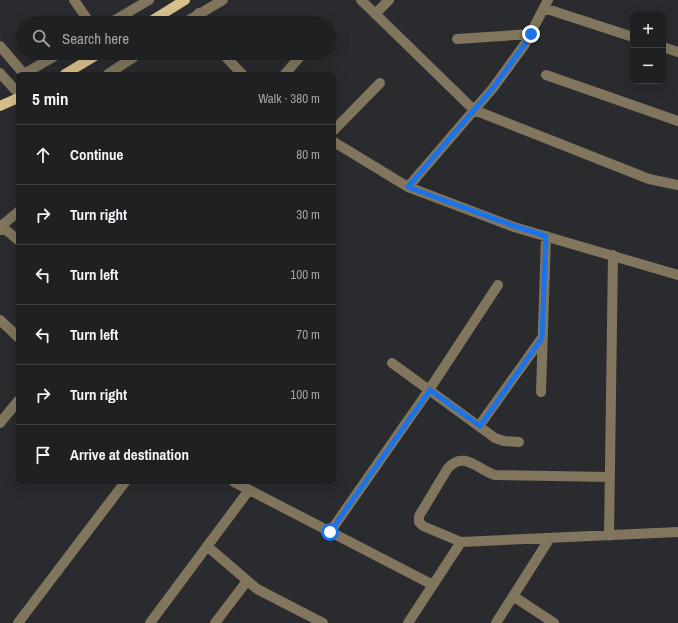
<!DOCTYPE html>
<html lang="en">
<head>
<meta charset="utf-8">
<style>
  :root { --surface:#1f2022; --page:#2c2d2f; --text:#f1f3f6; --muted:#a1a3a5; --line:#3c3e40 }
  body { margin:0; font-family:"Archivo Narrow",sans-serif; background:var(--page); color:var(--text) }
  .controls { position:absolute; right:12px; top:12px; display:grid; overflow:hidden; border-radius:6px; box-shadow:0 4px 16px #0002 }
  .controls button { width:36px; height:36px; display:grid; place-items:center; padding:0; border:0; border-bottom:1px solid var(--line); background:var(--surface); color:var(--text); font:20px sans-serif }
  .stop { position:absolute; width:12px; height:12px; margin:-9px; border:3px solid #1a73e8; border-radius:50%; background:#fff }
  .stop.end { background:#1a73e8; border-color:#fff; box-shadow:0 1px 4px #0008 }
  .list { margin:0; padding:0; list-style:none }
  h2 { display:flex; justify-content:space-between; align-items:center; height:52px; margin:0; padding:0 16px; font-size:17px }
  h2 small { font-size:13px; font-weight:400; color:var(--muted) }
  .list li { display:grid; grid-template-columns:26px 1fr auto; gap:12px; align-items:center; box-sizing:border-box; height:60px; padding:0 16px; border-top:1px solid var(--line) }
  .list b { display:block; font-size:15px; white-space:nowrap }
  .list em { font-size:13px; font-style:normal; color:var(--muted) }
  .icon { flex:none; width:22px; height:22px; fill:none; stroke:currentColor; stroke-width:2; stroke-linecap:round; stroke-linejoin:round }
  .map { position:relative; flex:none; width:678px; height:623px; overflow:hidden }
  .search { position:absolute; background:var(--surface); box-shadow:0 4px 16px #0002; left:16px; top:16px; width:320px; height:44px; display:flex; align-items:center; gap:10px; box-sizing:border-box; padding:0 14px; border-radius:22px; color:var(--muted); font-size:15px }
  .panel { position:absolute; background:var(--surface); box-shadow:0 4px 16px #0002; left:16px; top:72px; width:320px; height:412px; border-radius:6px }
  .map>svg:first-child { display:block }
</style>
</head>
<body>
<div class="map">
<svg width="678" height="623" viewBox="0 0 678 623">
  <rect width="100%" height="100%" fill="#292b2e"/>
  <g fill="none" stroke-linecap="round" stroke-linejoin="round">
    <path stroke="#81755d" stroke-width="10" d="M 74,0 L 90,23
      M 361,0 L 474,110 L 649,179 L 678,185
      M 544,8 L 633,37
      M 199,13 L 203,23
      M 375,14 L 389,0
      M 110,23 L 149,0
      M 184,23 L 223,0
      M 457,39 L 531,34
      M 0,46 L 24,74
      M 663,47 L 678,52
      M 222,53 L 242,74
      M 0,73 L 18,93
      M 24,74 L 60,53
      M 108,74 L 140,53
      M 285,74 L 303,53
      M 546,75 L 678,121
      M 334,130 L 380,83
      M 334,142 L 408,187 L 514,227 L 678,275
      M 408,187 L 493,88 L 525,44 L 548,0
      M 0,227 L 18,212
      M 0,230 L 6,230 L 18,240
      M 0,320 L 18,337
      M 392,363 L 495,438 L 504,441 L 519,442
      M 541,392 L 546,236
      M 0,423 L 18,401
      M 479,426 L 542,338
      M 234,482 L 433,585
      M 330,532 L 429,390 L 498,285
      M 609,536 L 613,255
      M 461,542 L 423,526 L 419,522 L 419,516 L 448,468 C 464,450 478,470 495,475 L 610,477
      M 207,546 L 257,589 L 323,623
      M 513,596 L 554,623
      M 18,623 L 125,482
      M 150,623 L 249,490
      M 215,623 L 247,581
      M 408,623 L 461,542 L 678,532
      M 496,623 L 550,538"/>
    <path stroke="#d8c08c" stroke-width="10" d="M 148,23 L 185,0
      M 65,74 L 100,53
      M 0,106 L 18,98"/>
  </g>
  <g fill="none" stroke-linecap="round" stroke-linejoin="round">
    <path stroke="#1a73e8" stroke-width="5" d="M 330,532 L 430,390 L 480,426 L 542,338 L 546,236 L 514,226 L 408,187 L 493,88 L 525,44 L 531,34"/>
  </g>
</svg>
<div class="controls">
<button>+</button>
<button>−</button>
</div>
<div class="stop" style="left:330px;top:532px"></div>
<div class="stop end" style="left:531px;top:34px"></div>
<div class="search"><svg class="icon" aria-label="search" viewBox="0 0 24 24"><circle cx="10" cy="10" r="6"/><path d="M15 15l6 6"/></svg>Search here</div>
<section class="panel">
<h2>5 min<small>Walk · 380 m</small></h2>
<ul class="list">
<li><svg class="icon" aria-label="ahead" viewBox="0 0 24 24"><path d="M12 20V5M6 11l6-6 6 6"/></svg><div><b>Continue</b></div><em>80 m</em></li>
<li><svg class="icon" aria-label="right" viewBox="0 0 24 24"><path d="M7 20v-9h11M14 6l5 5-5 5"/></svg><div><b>Turn right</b></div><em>30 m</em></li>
<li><svg class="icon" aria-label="left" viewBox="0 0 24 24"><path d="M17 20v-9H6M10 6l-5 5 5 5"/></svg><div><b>Turn left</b></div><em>100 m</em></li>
<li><svg class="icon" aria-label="left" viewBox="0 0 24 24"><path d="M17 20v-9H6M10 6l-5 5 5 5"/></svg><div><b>Turn left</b></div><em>70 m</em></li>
<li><svg class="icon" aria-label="right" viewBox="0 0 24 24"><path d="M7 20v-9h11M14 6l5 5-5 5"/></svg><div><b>Turn right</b></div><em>100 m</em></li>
<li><svg class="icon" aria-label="arrive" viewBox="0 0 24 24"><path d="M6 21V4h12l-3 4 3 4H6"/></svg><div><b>Arrive at destination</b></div></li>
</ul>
</section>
</div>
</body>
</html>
